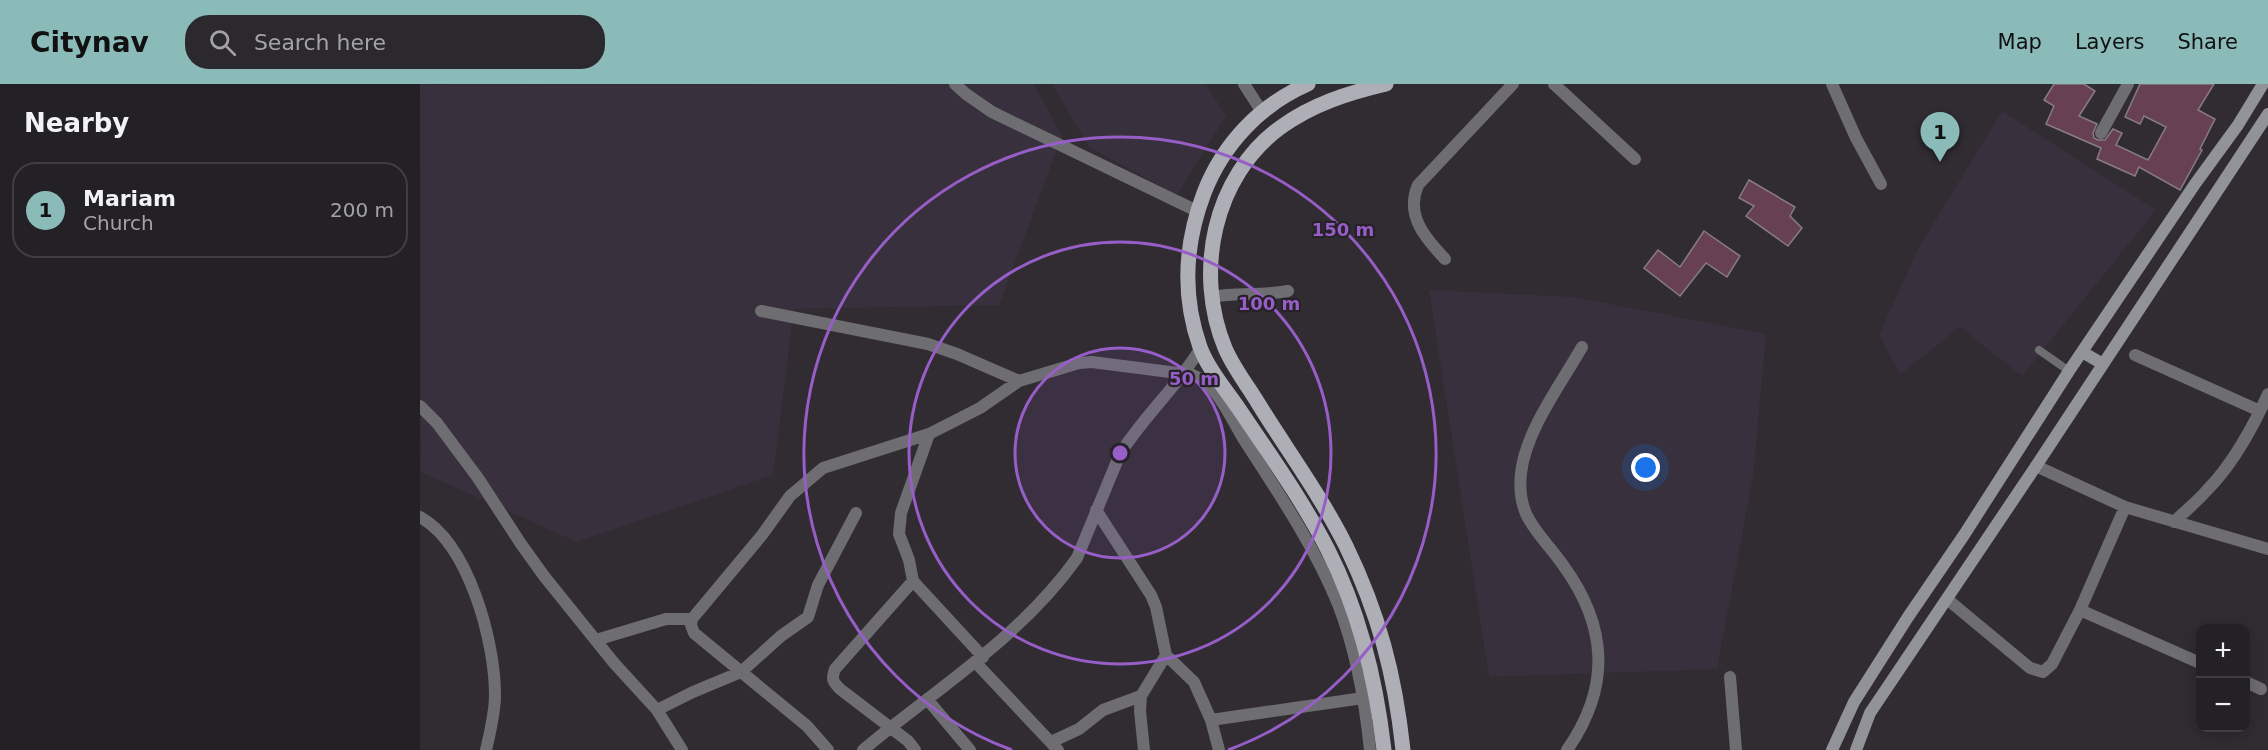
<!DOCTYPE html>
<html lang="en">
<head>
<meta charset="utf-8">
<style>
  :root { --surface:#242126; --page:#2c292e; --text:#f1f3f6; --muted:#a3a3a7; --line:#413e43; --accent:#8bbbb9 }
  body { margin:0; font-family:"DejaVu Sans",sans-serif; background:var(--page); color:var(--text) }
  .controls { position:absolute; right:18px; bottom:18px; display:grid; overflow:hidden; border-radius:12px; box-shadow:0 3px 15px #0003 }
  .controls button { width:54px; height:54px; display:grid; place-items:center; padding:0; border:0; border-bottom:2px solid var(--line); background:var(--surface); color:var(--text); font:30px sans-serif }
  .you { position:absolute; left:1226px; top:384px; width:21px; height:21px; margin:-15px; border:4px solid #fff; border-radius:50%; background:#1a73e8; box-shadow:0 0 0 9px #1a73e833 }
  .badge { display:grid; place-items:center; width:39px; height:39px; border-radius:50%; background:var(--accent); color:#111; font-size:20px; font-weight:700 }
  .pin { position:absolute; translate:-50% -50px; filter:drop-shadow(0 2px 3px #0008) }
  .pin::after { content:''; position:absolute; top:32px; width:21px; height:18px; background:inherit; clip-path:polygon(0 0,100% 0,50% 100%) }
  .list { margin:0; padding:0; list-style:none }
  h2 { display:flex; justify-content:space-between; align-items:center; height:78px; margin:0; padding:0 24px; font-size:26px }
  h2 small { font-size:20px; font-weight:400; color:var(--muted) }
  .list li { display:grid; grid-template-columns:39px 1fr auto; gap:18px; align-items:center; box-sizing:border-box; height:96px; margin:0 12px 12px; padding:0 12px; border:2px solid var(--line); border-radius:24px }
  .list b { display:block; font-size:22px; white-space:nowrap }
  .list p { margin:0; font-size:20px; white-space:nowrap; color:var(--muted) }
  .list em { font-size:20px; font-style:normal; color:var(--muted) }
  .icon { flex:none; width:33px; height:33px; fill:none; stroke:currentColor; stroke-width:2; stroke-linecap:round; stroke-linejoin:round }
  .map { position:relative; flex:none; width:1848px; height:666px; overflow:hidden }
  header { display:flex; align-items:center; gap:36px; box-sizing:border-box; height:84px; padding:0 30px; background:var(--accent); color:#111 }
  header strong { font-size:28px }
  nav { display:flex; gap:33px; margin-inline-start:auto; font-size:21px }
  .search { width:420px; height:54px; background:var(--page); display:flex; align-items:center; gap:15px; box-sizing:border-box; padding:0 21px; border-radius:24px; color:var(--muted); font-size:22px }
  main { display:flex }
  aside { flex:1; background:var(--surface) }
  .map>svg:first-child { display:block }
</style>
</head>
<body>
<header>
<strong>Citynav</strong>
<div class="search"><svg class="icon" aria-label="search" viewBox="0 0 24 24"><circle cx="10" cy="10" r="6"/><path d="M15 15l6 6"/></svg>Search here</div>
<nav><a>Map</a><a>Layers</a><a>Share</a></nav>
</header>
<main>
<aside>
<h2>Nearby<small></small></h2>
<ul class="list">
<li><span class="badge">1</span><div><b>Mariam</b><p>Church</p></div><em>200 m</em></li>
</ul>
</aside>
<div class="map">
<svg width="1848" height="666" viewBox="0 0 1848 666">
  <rect width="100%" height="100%" fill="#302c32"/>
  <path fill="#38303c" d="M 614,0 L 642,52 L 579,221 L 374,225 L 353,391 L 157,458 L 1,388 L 0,1 Z
    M 632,0 L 786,0 L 806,32 L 757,111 L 669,63 Z
    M 1582,27 L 1736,126 L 1602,292 L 1540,243 L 1480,291 L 1459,251 L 1498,165 Z
    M 1009,206 L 1154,213 L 1346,250 L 1333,393 L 1297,585 L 1069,593 Z"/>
  <path fill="#674153" stroke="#877d81" stroke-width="1.5" d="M 1634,0 L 1664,0 L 1675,7 L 1659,32 L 1677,40 L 1673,49 L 1674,54 L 1678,56 L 1685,56 L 1693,45 L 1702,49 L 1696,61 L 1728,76 L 1746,43 L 1724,32 L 1720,40 L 1705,33 L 1720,0 L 1794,0 L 1778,26 L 1795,35 L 1780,65 L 1782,66 L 1760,106 L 1719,83 L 1715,92 L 1677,75 L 1681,64 L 1626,40 L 1634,22 L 1624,16 Z
    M 1329,96 L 1375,123 L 1370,132 L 1382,144 L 1368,162 L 1326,132 L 1334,122 L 1319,114 Z
    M 1284,147 L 1320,172 L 1307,193 L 1286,179 L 1260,212 L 1224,184 L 1238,166 L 1260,183 Z"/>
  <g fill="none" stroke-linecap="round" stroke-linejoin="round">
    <path stroke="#6e6e72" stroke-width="8" d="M 1619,266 L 1649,287"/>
    <path stroke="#6e6e72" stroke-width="12" d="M 535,0 L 546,10 L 572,28 L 777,127
      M 824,0 L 842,28
      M 1134,0 L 1215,75
      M 1412,0 L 1436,54 L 1461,100
      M 1681,49 L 1708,0
      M 1025,175 C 1005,154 985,131 998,101 L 1093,0
      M 791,213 C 817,208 842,212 868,207
      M 341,227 L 508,260 L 537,270 L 599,297
      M 1715,271 L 1840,327
      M 0,322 L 17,339 L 58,394 L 101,460 L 124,492 L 194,579 L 237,626 L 262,666
      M 1616,382 L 1705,423 L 1848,465
      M 676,426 L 731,511 L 736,523 L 746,571 L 774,598 L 791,636 L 799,666
      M 0,433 C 49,460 75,558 75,611 C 75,629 70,649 66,666
      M 1754,438 C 1765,427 1778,417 1788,405 C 1812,381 1834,341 1848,310
      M 493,497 L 415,585 C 411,595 413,598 420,605 L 488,657 L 495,666
      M 1527,515 L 1610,584 L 1623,588 L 1632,580 L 1660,526 L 1705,423
      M 1660,526 L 1780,579
      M 176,556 L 246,535 L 272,535
      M 563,573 L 493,497 L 489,476 L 479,450 L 481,429 L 509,350 L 560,324 L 599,297 L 659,279 L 672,278 L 773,291 C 797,300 810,333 823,354 C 857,407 894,461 918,520 C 936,566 945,617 950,666
      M 556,579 L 638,666
      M 1310,593 L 1316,666
      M 1826,598 L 1841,605
      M 507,615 L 550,666
      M 237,626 L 273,608 L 321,588 L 361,552 L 388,533 L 398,501 L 436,429
      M 791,636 L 943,614
      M 631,658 L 659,645 L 683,626 L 721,612
      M 408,666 L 387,642 L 274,549 L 271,541 L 272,535 L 342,451 L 370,412 L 403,384 L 509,350
      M 443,666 C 517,604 600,554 657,474 L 700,370 C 724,332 757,303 780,265
      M 724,666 L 720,627 L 721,612 L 746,571
      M 1147,666 C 1191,603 1188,543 1143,481 C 1120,448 1096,435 1101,389 C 1106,346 1141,300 1162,263"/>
    <path stroke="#929399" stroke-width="12" d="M 1662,268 L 1683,280
      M 1412,666 L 1434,618 L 1488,533 L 1544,451 L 1649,287 L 1775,100 L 1818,41 L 1843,0
      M 1436,666 L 1450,629 L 1616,382 L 1848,30"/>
    <path stroke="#aeaeb6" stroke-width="15" d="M 888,0 C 840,21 803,60 784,109 C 765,159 762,212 780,263 C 788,285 806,306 819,325 C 850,371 883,417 908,466 C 940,529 956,596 964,666
      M 966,0 C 928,9 893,20 861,43 C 793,92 774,189 805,264 C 813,283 827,301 838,319 C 867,366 901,412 926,462 C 959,530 975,591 983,666"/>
  </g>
  <circle cx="700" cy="369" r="105" fill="#975ec7" fill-opacity=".12"/>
  <g fill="none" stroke="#975ec7" stroke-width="3">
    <circle cx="700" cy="369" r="105"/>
    <circle cx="700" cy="369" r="211"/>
    <path d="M592 666A316 316 0 1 1 808 666"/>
  </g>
  <circle cx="700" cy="369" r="9" fill="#975ec7" stroke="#262228" stroke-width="3"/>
  <g font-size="18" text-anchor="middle" font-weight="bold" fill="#975ec7" stroke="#262228" stroke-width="4.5" stroke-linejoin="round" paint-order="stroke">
    <text x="923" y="152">150 m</text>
    <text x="849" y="226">100 m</text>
    <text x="774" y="301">50 m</text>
  </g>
</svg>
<div class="controls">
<button>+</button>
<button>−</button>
</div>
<div class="you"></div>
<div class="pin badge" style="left:1520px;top:78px">1</div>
</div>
</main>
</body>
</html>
